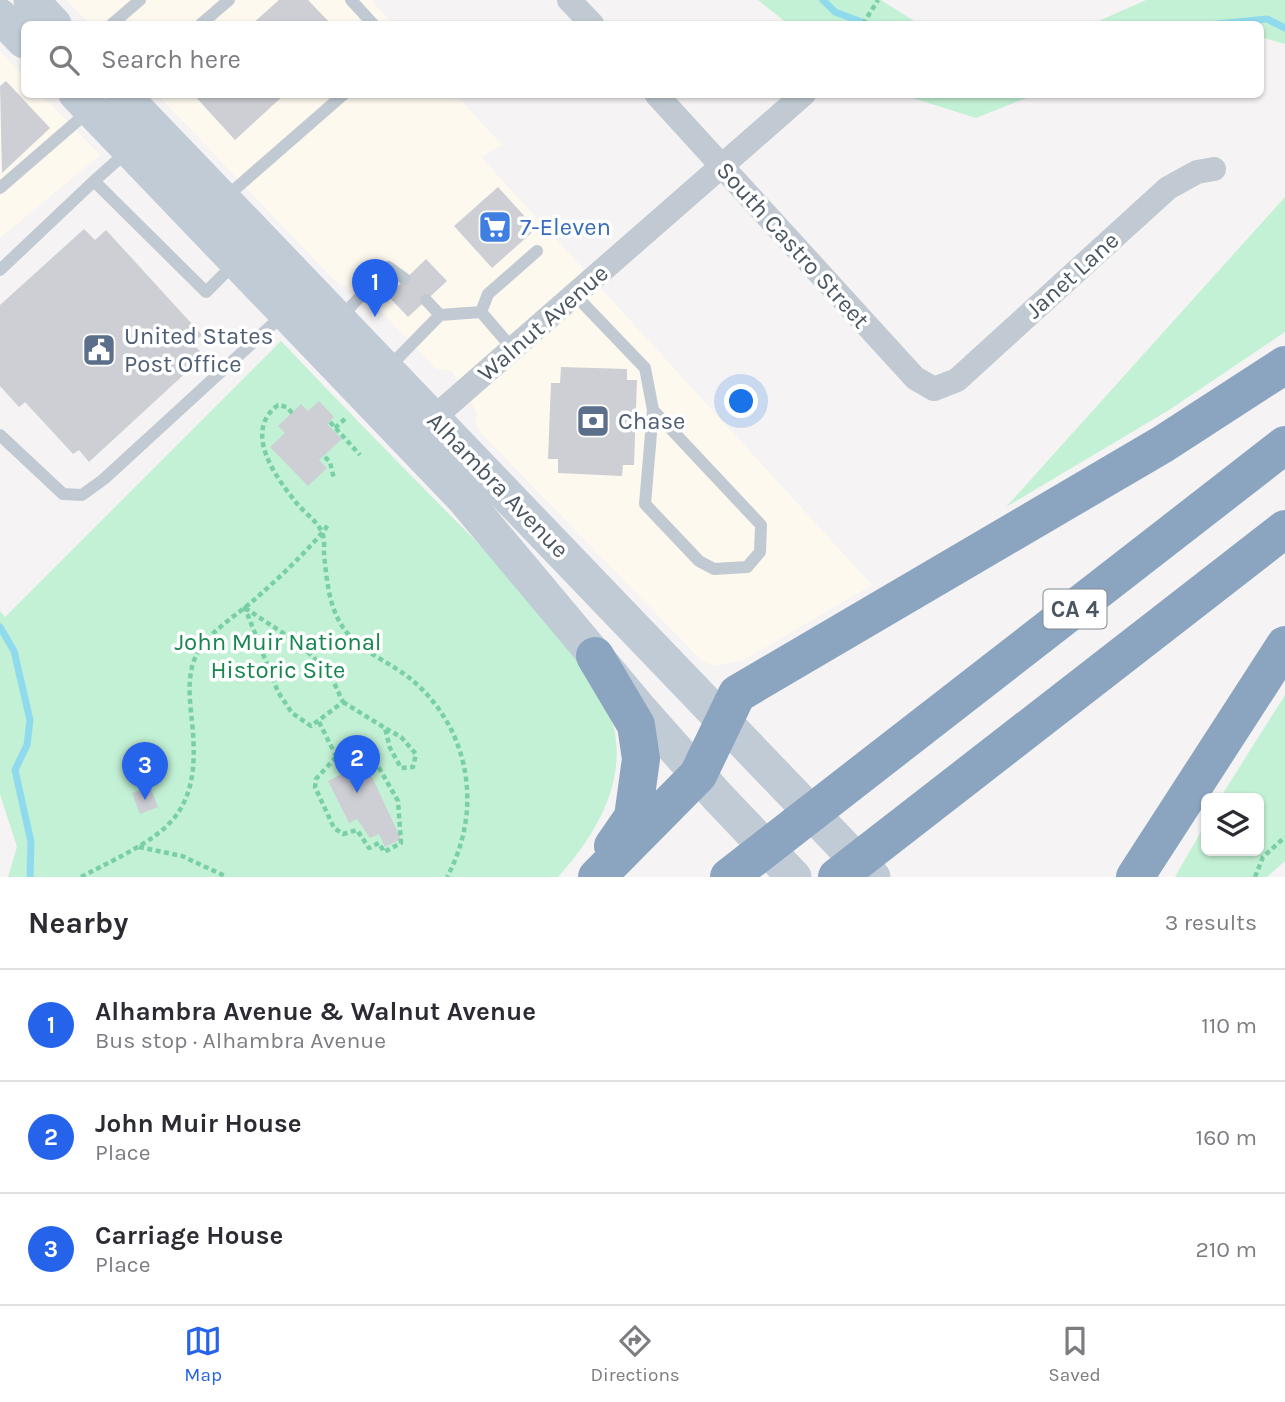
<!DOCTYPE html>
<html lang="en">
<head>
<meta charset="utf-8">
<style>
  :root { --surface:#fff; --page:#f2f2f3; --text:#2b2b33; --muted:#7c7c81; --line:#e1e1e2; --accent:#2563eb }
  body { margin:0; font-family:Karla,sans-serif; background:var(--page); color:var(--text) }
  .controls { position:absolute; right:21px; bottom:21px; display:grid; overflow:hidden; border-radius:10px; box-shadow:0 2px 5px #0004 }
  .controls button { width:63px; height:63px; display:grid; place-items:center; padding:0; border:0; border-bottom:2px solid var(--line); background:var(--surface); color:var(--text); font:35px sans-serif }
  .you { position:absolute; left:742px; top:402px; width:24px; height:24px; margin:-18px; border:5px solid #fff; border-radius:50%; background:#1a73e8; box-shadow:0 0 0 10px #1a73e833 }
  .badge { display:grid; place-items:center; width:46px; height:46px; border-radius:50%; background:var(--accent); color:#fff; font-size:23px; font-weight:700 }
  .pin { position:absolute; translate:-50% -58px; filter:drop-shadow(0 2px 4px #0008) }
  .pin::after { content:''; position:absolute; top:37px; width:24px; height:21px; background:inherit; clip-path:polygon(0 0,100% 0,50% 100%) }
  .list { margin:0; padding:0; list-style:none }
  h2 { display:flex; justify-content:space-between; align-items:center; height:91px; margin:0; padding:0 28px; font-size:30px }
  h2 small { font-size:23px; font-weight:400; color:var(--muted) }
  .list li { display:grid; grid-template-columns:46px 1fr auto; gap:21px; align-items:center; box-sizing:border-box; height:112px; padding:0 28px; border-top:2px solid var(--line) }
  .list b { display:block; font-size:26px; white-space:nowrap }
  .list p { margin:0; font-size:23px; white-space:nowrap; color:var(--muted) }
  .list em { font-size:23px; font-style:normal; color:var(--muted) }
  .icon { flex:none; width:38px; height:38px; fill:none; stroke:currentColor; stroke-width:2; stroke-linecap:round; stroke-linejoin:round }
  .map { position:relative; flex:none; width:1285px; height:877px; overflow:hidden }
  .search { position:absolute; background:var(--surface); box-shadow:0 2px 5px #0004; left:21px; right:21px; top:21px; height:77px; display:flex; align-items:center; gap:18px; box-sizing:border-box; padding:0 24px; border-radius:10px; color:var(--muted); font-size:26px }
  .sheet { height:427px; background:var(--surface) }
  nav { display:flex; justify-content:space-around; align-items:center; box-sizing:border-box; height:98px; border-top:2px solid var(--line); background:var(--surface); font-size:19px; color:var(--muted) }
  nav a { display:grid; justify-items:center; gap:4px }
  nav .on { color:var(--accent) }
  .map>svg:first-child { display:block }
</style>
</head>
<body>
<div class="map">
<svg width="1285" height="877" viewBox="0 0 1285 877">
  <rect width="100%" height="100%" fill="#f5f3f3"/>
  <path fill="#fdf9ef" d="M 66,0 L 371,0 L 393,24 L 90,24 Z
    M 0,51 L 24,76 L 24,94 L 42,95 L 100,155 L 0,238 Z
    M 158,95 L 456,95 L 502,145 L 481,157 L 872,585 L 744,660 L 715,666 L 701,660 L 480,432 L 475,421 L 477,413 L 452,371 L 436,369 L 374,304 L 333,279 Z"/>
  <path fill="#c3f1d5" d="M 758,0 L 881,0 L 919,24 L 788,24 Z
    M 1146,0 L 1285,0 L 1285,44 L 1261,37 L 1260,24 L 1092,24 Z
    M 903,95 L 1034,95 L 976,118 Z
    M 1285,197 L 1285,332 L 1169,410 L 1006,507 Z
    M 281,341 C 335,398 389,453 444,509 C 495,561 594,653 613,724 C 628,782 595,836 558,877 L 8,877 L 17,847 L 0,794 L 0,611 L 5,617 Z
    M 1285,695 L 1285,861 L 1267,877 L 1175,877 L 1206,823 L 1206,851 L 1259,851 L 1259,798 L 1220,798 Z"/>
  <g fill="none" stroke-linecap="round" stroke-linejoin="round">
    <path stroke="#90daee" stroke-width="7" d="M 823,0 L 835,12 L 867,24
      M 1217,24 L 1267,19 L 1285,28
      M 0,627 L 14,651 L 30,720 L 27,745 L 15,770 L 31,842 L 30,877"/>
  </g>
  <path fill="#cdcfd5" d="M 279,0 L 308,0 L 331,24 L 252,24 Z
    M 6,81 L 50,128 L 2,173 L 0,86 Z
    M 193,94 L 285,94 L 235,140 Z
    M 498,187 L 536,229 L 492,268 L 454,226 Z
    M 84,229 L 95,240 L 106,230 L 202,335 L 193,343 L 204,356 L 89,462 L 79,450 L 73,454 L 25,402 L 19,407 L 0,386 L 0,305 Z
    M 426,259 L 447,281 L 408,317 L 388,296 Z
    M 561,367 L 627,369 L 627,380 L 637,380 L 634,465 L 623,465 L 622,476 L 558,473 L 558,459 L 548,459 L 551,383 L 560,383 Z
    M 319,401 L 334,417 L 327,424 L 342,439 L 319,460 L 327,468 L 308,486 L 270,447 L 285,433 L 278,426 L 301,404 L 308,411 Z
    M 365,762 L 401,839 L 385,847 L 379,834 L 370,838 L 357,819 L 349,823 L 328,781 Z
    M 150,787 L 158,807 L 140,814 L 132,793 Z"/>
  <g fill="none" stroke-linecap="round" stroke-linejoin="round">
    <path stroke="#7ad0a6" stroke-width="4.5" stroke-dasharray="5 3.5" stroke-linecap="butt" d="M 863,24 L 878,0
      M 292,413 L 287,407 L 278,405 C 243,431 274,475 295,501 C 302,511 318,521 322,533 C 325,539 324,548 324,554 C 327,582 329,612 348,634 C 364,653 393,664 412,680 C 471,730 483,811 447,877
      M 330,422 L 360,455
      M 335,428 L 347,417
      M 325,457 L 330,462 L 334,479
      M 245,608 L 298,643 L 329,672 L 343,702 L 311,726 L 292,713 L 278,692 Z
      M 343,702 L 385,728 L 390,748 L 401,768 L 413,767 L 416,754 L 401,737 L 385,728
      M 319,722 L 344,772
      M 358,753 L 378,766 L 398,801 L 401,843 L 384,852 L 379,843 L 369,848 L 357,830 L 343,834 L 334,828 L 315,787 L 316,779 L 336,757 Z
      M 139,847 L 182,856 L 227,877
      M 81,877 C 161,835 203,824 192,722 C 190,701 186,674 197,654 C 207,633 237,615 254,600 C 280,577 308,551 329,524
      M 1255,877 L 1263,857 L 1285,837"/>
    <path stroke="#c1cad2" stroke-width="12" d="M 351,0 L 373,24
      M 112,24 L 140,0
      M 201,24 L 229,0
      M 129,150 L 94,181 L 206,292 L 235,263
      M 0,188 L 90,110
      M 226,197 L 344,94
      M 0,270 L 94,181
      M 576,296 L 645,368 L 653,410 L 645,504 L 699,561 L 714,569 L 747,567 L 760,552 L 761,525 L 653,410
      M 481,312 L 488,294 L 537,251
      M 440,315 L 481,312 L 512,348
      M 341,317 L 388,267 L 405,279
      M 388,368 L 440,315 L 426,300
      M 0,435 L 63,494 L 82,495 L 104,479 L 285,313"/>
    <path stroke="#c1cad2" stroke-width="24" d="M 569,0 L 592,24
      M 656,94 L 915,378 L 934,389 L 957,380 L 1168,188 L 1197,172 L 1214,169
      M 422,428 L 804,94"/>
    <path stroke="#c1cbd6" stroke-width="35" d="M 31,0 L 54,24
      M 0,16 L 24,41
      M 76,94 L 464,499 L 639,708 L 717,796 L 794,877
      M 122,94 L 873,877"/>
    <path stroke="#8ba5c1" stroke-width="38" d="M 595,656 L 636,725 L 641,759 L 633,817 L 613,846
      M 597,877 L 698,775 L 737,694 L 1163,444 L 1285,365
      M 729,877 L 1285,445
      M 837,877 L 1285,529
      M 1135,877 L 1285,645"/>
  </g>
  <defs>
    <symbol id="supermarket-square" viewBox="-11 -11 22 22"><rect x="-9" y="-9" width="18" height="18" rx="4" fill="#3f7fe0" stroke="#fff"/><path d="M-6-5.5h2.5l.6 2H6L4.5 2H-2.5L-4.4-4H-6ZM-1.5 3.2a1.3 1.3 0 1 0 .1 0ZM3 3.2a1.3 1.3 0 1 0 .1 0Z" fill="#fff"/></symbol>
    <symbol id="civic-square" viewBox="-11 -11 22 22"><rect x="-9" y="-9" width="18" height="18" rx="4" fill="#5c6f8a" stroke="#fff"/><path d="M-.6-6.5H3V-4.5H.6V-3L4-1V1h2V6H-6V1h2V-1L-.6-3ZM-1.2 2.5V6h2.4V2.5Z" fill="#fff"/></symbol>
    <symbol id="bank-square" viewBox="-11 -11 22 22"><rect x="-9" y="-9" width="18" height="18" rx="4" fill="#5c6f8a" stroke="#fff"/><path d="M-6-4H6V4H-6ZM0-2.3a2.3 2.3 0 1 0 0 4.6a2.3 2.3 0 1 0 0-4.6Z" fill="#fff"/></symbol>
  </defs>
  <g fill-rule="evenodd">
    <use href="#supermarket-square" x="476" y="208" width="38" height="38"/>
    <use href="#civic-square" x="80" y="331" width="38" height="38"/>
    <use href="#bank-square" x="574" y="402" width="38" height="38"/>
  </g>
  <g text-anchor="middle" dominant-baseline="central" stroke-width="7" stroke-linejoin="round" paint-order="stroke">
    <rect fill="#fff" stroke="#808990" stroke-width="2" x="1043.5" y="589.5" width="63" height="39" rx="5"/>
    <g font-size="23" font-weight="bold" fill="#4a5661">
      <text x="1075" y="609">CA 4</text>
    </g>
    <g font-size="24" fill="#366cbe" stroke="#fff" text-anchor="start">
      <text x="520" y="227">7-Eleven</text>
    </g>
    <g font-size="24" fill="#4a5661" stroke="#fff">
      <text transform="translate(793 245) rotate(48)">South Castro Street</text>
      <text transform="translate(1072 275) rotate(-42)">Janet Lane</text>
      <text transform="translate(543 323) rotate(-41)">Walnut Avenue</text>
      <text transform="translate(498 485) rotate(46)">Alhambra Avenue</text>
    </g>
    <g font-size="24" fill="#4e5e75" stroke="#fff" text-anchor="start">
      <text x="124" y="336">United States<tspan x="124" dy="28">Post Office</tspan></text>
      <text x="618" y="421">Chase</text>
    </g>
    <g font-size="24" fill="#17864f" stroke="#fff">
      <text x="278" y="642">John Muir National<tspan x="278" dy="28">Historic Site</tspan></text>
    </g>
  </g>
</svg>
<div class="controls">
<button><svg class="icon" aria-label="layers" viewBox="0 0 24 24"><path d="M12 4l9 5-9 5-9-5zM3 14l9 5 9-5"/></svg></button>
</div>
<div class="you"></div>
<div class="pin badge" style="left:375px;top:317px">1</div>
<div class="pin badge" style="left:357px;top:793px">2</div>
<div class="pin badge" style="left:145px;top:800px">3</div>
<div class="search"><svg class="icon" aria-label="search" viewBox="0 0 24 24"><circle cx="10" cy="10" r="6"/><path d="M15 15l6 6"/></svg>Search here</div>
</div>
<section class="sheet">
<h2>Nearby<small>3 results</small></h2>
<ul class="list">
<li><span class="badge">1</span><div><b>Alhambra Avenue &amp; Walnut Avenue</b><p>Bus stop · Alhambra Avenue</p></div><em>110 m</em></li>
<li><span class="badge">2</span><div><b>John Muir House</b><p>Place</p></div><em>160 m</em></li>
<li><span class="badge">3</span><div><b>Carriage House</b><p>Place</p></div><em>210 m</em></li>
</ul>
</section>
<nav>
<a class="on"><svg class="icon" aria-label="map" viewBox="0 0 24 24"><path d="M3 6l6-2 6 2 6-2v14l-6 2-6-2-6 2zM9 4v14M15 6v14"/></svg>Map</a>
<a><svg class="icon" aria-label="directions" viewBox="0 0 24 24"><path d="M12 3l9 9-9 9-9-9zM9 14v-3h6M13 9l2 2-2 2"/></svg>Directions</a>
<a><svg class="icon" aria-label="saved" viewBox="0 0 24 24"><path d="M7 4h10v16l-5-4-5 4z"/></svg>Saved</a>
</nav>
</body>
</html>
